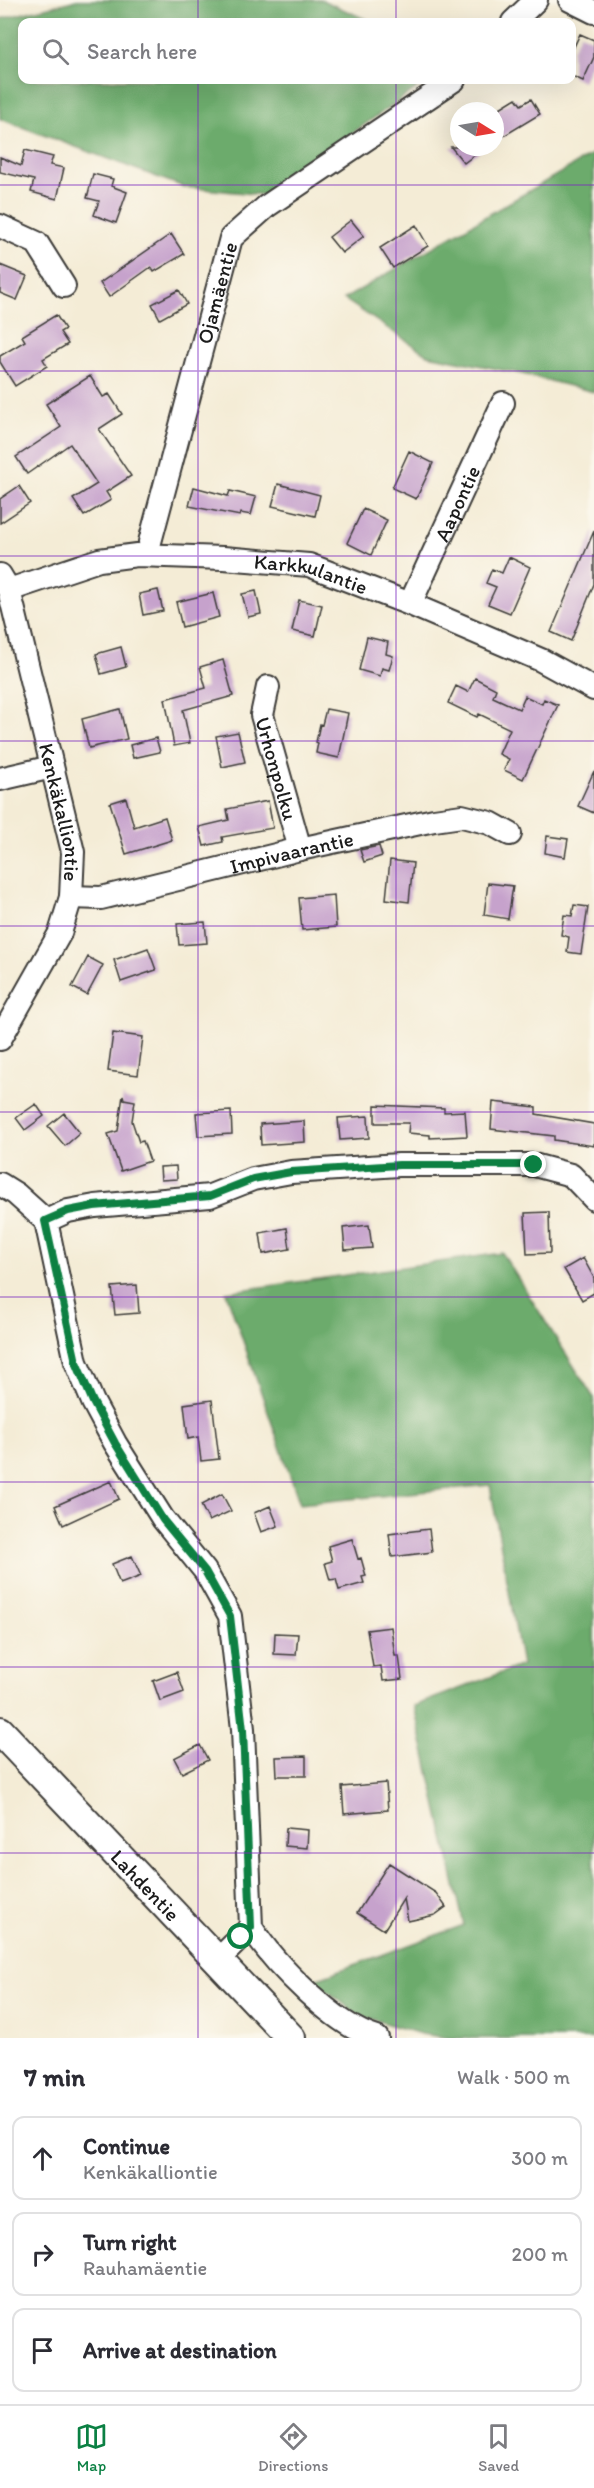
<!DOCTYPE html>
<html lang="en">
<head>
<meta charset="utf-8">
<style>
  :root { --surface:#fff; --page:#f7f7f7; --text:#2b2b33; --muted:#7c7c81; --line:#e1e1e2; --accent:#0b8043 }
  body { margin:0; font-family:Itim,sans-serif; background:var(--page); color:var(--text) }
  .compass { position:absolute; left:450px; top:102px; width:54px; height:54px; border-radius:50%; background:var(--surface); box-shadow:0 6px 24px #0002; rotate:101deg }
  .stop { position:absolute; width:18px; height:18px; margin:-14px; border:4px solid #0b8043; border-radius:50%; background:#fff }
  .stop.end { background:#0b8043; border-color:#fff; box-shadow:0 2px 6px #0008 }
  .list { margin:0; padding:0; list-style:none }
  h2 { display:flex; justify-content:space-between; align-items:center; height:78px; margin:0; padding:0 24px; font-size:26px }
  h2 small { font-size:20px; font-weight:400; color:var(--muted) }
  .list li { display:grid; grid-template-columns:39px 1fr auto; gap:18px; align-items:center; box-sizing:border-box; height:84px; margin:0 12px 12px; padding:0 12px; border:2px solid var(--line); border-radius:12px }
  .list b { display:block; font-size:22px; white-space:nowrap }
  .list p { margin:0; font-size:20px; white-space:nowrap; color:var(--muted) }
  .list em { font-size:20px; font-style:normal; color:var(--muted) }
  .icon { flex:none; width:33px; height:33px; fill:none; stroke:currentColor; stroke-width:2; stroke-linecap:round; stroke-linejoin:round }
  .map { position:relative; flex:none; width:594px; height:2038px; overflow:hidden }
  .search { position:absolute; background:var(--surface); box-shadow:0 6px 24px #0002; left:18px; right:18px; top:18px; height:66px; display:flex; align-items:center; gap:15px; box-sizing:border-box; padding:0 21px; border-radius:12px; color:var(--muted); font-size:22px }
  .sheet { height:366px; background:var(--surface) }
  nav { display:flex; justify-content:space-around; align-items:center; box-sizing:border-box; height:84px; border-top:2px solid var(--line); background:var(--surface); font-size:16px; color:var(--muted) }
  nav a { display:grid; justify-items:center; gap:3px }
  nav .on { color:var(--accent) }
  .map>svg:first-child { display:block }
</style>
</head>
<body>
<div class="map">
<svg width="594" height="2038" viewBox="0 0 594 2038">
  <rect width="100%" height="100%" fill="#fbf7ec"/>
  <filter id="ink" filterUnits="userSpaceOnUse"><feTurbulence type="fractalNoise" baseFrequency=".0167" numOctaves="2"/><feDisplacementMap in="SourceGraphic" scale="12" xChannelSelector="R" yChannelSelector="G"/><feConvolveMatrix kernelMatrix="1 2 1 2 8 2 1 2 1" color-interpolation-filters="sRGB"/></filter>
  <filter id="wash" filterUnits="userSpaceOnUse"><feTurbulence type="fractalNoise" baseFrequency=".008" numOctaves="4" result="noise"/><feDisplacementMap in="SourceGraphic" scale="24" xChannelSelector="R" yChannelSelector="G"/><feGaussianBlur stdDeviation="1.35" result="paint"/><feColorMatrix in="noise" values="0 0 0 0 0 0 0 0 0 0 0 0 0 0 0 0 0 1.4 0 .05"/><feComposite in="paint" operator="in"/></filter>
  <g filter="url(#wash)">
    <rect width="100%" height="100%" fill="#f4ecd6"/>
    <path fill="#6cab6c" stroke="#446444" stroke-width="1.5" d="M 77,0 L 322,0 L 372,22 L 22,22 L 22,80 L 428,80 L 264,195 L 184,187 L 0,119 L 0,19 Z
      M 594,153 L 594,392 L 522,374 L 428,355 L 344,299 Z
      M 502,1253 L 594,1398 L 594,2038 L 452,2038 L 421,2034 L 358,2015 L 313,1980 L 464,1925 L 414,1706 L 522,1665 L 490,1485 L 300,1504 L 226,1292 Z"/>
    <g id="blocks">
      <path fill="#c6a2cc" d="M 580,34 L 594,40 L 594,57 L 583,81 L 572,76 L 572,51 Z
        M 516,98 L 521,105 L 531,99 L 540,114 L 502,137 L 495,125 L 495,111 Z
        M 451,147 L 485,147 L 464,163 Z
        M 25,150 L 53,157 L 50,165 L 64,168 L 57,199 L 31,192 L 34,180 L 0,172 L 0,157 L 21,166 Z
        M 93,174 L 113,179 L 111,186 L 127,192 L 116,223 L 94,215 L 99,201 L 87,198 Z
        M 351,220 L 364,236 L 342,253 L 329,237 Z
        M 416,225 L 428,246 L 393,268 L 380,248 Z
        M 171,234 L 184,254 L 154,272 L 151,267 L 109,297 L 100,283 Z
        M 0,265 L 27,276 L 17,300 L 0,293 Z
        M 179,290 L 187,304 L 160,319 L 152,304 Z
        M 56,315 L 65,329 L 60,332 L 68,344 L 43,359 L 47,366 L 15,386 L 0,362 L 0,356 L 25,341 L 22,336 Z
        M 90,376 L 103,397 L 109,394 L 122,414 L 99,429 L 131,476 L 106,492 L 111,500 L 84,516 L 73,499 L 97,484 L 70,444 L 27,474 L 16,457 L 61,427 L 46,404 Z
        M 409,451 L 433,463 L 416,499 L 392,488 Z
        M 278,484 L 320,495 L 315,516 L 272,506 Z
        M 19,486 L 30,503 L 0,523 L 0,499 Z
        M 194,487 L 228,496 L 230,491 L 256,497 L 251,515 L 241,513 L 240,516 L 189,506 Z
        M 363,509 L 387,520 L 371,555 L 347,543 Z
        M 594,531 L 594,584 L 571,641 L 551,632 Z
        M 509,557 L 530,567 L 510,613 L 488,604 L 496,587 L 486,583 L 492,569 L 502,573 Z
        M 158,590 L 163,611 L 143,615 L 139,594 Z
        M 256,591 L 261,614 L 248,617 L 242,594 Z
        M 213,593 L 219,617 L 182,627 L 176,602 Z
        M 299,600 L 322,605 L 315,636 L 292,631 Z
        M 367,637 L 388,642 L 386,654 L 393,656 L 389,670 L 382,668 L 380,676 L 359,670 Z
        M 121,647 L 126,667 L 101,674 L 96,654 Z
        M 223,660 L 233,696 L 183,710 L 190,743 L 174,746 L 165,699 L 206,688 L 200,667 Z
        M 475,678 L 496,689 L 493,697 L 519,709 L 525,696 L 542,704 L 544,699 L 558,705 L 523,779 L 504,770 L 509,759 L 499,754 L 510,729 L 479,714 L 477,717 L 448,703 L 456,686 L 468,692 Z
        M 120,709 L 127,739 L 89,748 L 82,719 Z
        M 326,709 L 348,713 L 339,758 L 316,753 L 318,743 L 316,742 L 320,724 L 322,725 Z
        M 238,732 L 245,762 L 222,767 L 216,736 Z
        M 156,738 L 160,752 L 133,758 L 130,745 Z
        M 594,771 L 594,813 L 578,806 Z
        M 126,798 L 134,827 L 165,817 L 172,840 L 126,854 L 110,803 Z
        M 268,801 L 273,828 L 222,837 L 223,842 L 204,846 L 199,827 L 229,820 L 227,809 Z
        M 547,836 L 568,839 L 565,857 L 545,853 Z
        M 379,846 L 382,856 L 364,862 L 360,850 Z
        M 390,860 L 413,863 L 409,902 L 386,899 Z
        M 488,883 L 513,886 L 508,919 L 484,915 Z
        M 334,895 L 336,927 L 302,930 L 299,898 Z
        M 574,905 L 588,907 L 581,954 L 567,952 L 569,937 L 561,935 L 564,915 L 572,916 Z
        M 205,922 L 207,943 L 179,945 L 177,924 Z
        M 148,948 L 156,970 L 121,982 L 114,960 Z
        M 88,957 L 103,965 L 87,995 L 72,987 Z
        M 113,1033 L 143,1037 L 138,1075 L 108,1071 Z
        M 123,1095 L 124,1099 L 135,1101 L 132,1121 L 139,1142 L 143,1141 L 150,1161 L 121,1171 L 108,1134 L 118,1131 Z
        M 493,1102 L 536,1107 L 536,1114 L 594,1124 L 594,1146 L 554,1140 L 554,1136 L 491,1129 Z
        M 36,1104 L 44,1116 L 25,1130 L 16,1118 Z
        M 375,1105 L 444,1108 L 444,1112 L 465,1111 L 467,1136 L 430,1138 L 430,1135 L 408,1133 L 409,1123 L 375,1123 Z
        M 231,1111 L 232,1134 L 198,1136 L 196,1113 Z
        M 64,1113 L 80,1133 L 65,1146 L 48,1126 Z
        M 368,1116 L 369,1138 L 340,1140 L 338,1118 Z
        M 304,1121 L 305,1142 L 261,1145 L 260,1124 Z
        M 176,1166 L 177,1179 L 161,1180 L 160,1167 Z
        M 549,1212 L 550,1253 L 527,1254 L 525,1213 Z
        M 369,1225 L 372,1248 L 345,1250 L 343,1228 Z
        M 287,1228 L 290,1249 L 263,1254 L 260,1233 Z
        M 583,1258 L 594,1278 L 594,1293 L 582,1300 L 564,1269 Z
        M 137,1285 L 139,1313 L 115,1315 L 112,1287 Z
        M 212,1400 L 219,1459 L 201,1461 L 198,1437 L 188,1439 L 184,1404 Z
        M 111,1481 L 119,1499 L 63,1525 L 55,1506 Z
        M 222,1494 L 231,1511 L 209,1521 L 201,1505 Z
        M 270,1506 L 278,1526 L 261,1532 L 254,1513 Z
        M 429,1529 L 432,1552 L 392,1557 L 389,1534 Z
        M 352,1539 L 358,1559 L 361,1558 L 366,1576 L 362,1577 L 364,1583 L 339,1590 L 336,1579 L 330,1580 L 325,1563 L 332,1561 L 328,1546 Z
        M 132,1556 L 141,1576 L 120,1584 L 112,1564 Z
        M 391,1627 L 395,1656 L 399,1656 L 402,1679 L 383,1681 L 381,1666 L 373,1667 L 367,1630 Z
        M 275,1633 L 298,1634 L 296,1655 L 274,1654 Z
        M 177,1672 L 184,1692 L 160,1701 L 153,1681 Z
        M 200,1745 L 208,1760 L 182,1773 L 174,1758 Z
        M 306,1756 L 306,1776 L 277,1776 L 276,1757 Z
        M 386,1783 L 388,1810 L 344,1814 L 342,1787 Z
        M 286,1828 L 308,1830 L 307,1848 L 285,1846 Z
        M 389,1863 L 436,1893 L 446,1907 L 435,1915 L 408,1921 L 404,1898 L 384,1930 L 357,1913 Z"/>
    </g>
  </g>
  <g filter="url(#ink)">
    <use href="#blocks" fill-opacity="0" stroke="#3c3b38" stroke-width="1.5"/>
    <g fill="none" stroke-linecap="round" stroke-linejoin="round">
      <defs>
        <g id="minor">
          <path d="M 570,0 L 594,12"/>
          <path d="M 513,22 L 536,0"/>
          <path d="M 0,226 L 37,243 L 64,286"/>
          <path id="s1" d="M 150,542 L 231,238 L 267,206 L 454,80"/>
          <path id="s2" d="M 0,575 L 9,590 L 73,852 L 71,897 L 60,933 L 0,1039"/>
          <path id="s3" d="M 9,590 L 99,560 L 137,555 L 223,558 L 309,565 L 410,604 L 541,660 L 594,689"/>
          <path id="s4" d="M 410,604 L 503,403"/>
          <path id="s5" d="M 268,687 L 262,715 L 300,849"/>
          <path d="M 0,779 L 52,767"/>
          <path id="s6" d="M 71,897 L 101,898 L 300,849 L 434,820 L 462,816 L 490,823 L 510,834"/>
          <path d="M 0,1184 L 16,1194 L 46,1221 L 76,1362 L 93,1402 L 115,1443 L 163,1519 L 205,1571 L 230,1616 L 243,1729 L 251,1927 C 273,1963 335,2026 377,2038"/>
          <path d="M 46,1221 L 68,1211 L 95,1206 L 210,1196 L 253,1179 L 291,1172 L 399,1165 L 534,1165 L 571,1175 L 594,1199"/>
          <path d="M 218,1960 L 251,1927"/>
        </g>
        <g id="major">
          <path id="s7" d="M 0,1731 L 291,2038"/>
        </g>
      </defs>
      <use href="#minor" stroke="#3c3b38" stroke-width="26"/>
      <use href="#major" stroke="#3c3b38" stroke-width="32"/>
      <use href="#minor" stroke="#fff" stroke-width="22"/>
      <use href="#major" stroke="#fff" stroke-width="28"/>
    </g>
  </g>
  <g fill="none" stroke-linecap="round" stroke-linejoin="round" filter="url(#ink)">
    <path stroke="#0b8043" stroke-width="8" d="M 241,1937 L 251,1927 L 243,1730 L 230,1616 L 205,1571 L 163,1520 L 115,1443 L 93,1402 L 76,1362 L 45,1221 L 68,1211 L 94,1206 L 210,1196 L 253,1179 L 291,1172 L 399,1165 L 534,1165"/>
  </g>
  <path fill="none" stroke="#7b2cbf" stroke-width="1.5" stroke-opacity="0.55" d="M 198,0 L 198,22M 396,0 L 396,22M 198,80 L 198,2038M 396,80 L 396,2038M 0,185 L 594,185M 0,371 L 594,371M 0,556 L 594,556M 0,741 L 594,741M 0,926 L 594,926M 0,1112 L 594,1112M 0,1297 L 594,1297M 0,1482 L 594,1482M 0,1667 L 594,1667M 0,1853 L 594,1853"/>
  <g text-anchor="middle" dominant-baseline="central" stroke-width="5" stroke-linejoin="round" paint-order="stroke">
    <g font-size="21" fill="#1c1c1c" stroke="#fbf7ec">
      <text stroke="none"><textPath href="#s1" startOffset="258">Ojamäentie</textPath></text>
      <text stroke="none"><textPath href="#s4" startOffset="111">Aapontie</textPath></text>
      <text stroke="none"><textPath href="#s3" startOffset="309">Karkkulantie</textPath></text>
      <text stroke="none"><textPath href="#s5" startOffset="84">Urhonpolku</textPath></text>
      <text stroke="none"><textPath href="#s2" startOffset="246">Kenkäkalliontie</textPath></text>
      <text stroke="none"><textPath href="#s6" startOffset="226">Impivaarantie</textPath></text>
      <text stroke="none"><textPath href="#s7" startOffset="212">Lahdentie</textPath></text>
    </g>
  </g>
</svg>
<svg class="compass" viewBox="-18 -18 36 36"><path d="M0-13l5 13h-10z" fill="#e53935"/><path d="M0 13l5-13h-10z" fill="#7c7c81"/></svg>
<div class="stop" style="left:241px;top:1937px"></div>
<div class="stop end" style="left:534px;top:1165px"></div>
<div class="search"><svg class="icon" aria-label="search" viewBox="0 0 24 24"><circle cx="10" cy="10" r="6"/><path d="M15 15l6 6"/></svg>Search here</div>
</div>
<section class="sheet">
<h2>7 min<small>Walk · 500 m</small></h2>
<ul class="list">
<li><svg class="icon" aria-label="ahead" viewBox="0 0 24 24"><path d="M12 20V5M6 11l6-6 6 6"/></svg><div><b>Continue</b><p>Kenkäkalliontie</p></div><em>300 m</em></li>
<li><svg class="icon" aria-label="right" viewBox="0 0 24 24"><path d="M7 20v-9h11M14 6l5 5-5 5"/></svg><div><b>Turn right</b><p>Rauhamäentie</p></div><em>200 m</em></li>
<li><svg class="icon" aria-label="arrive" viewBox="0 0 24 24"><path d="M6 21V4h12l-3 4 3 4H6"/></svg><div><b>Arrive at destination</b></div></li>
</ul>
</section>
<nav>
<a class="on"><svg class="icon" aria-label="map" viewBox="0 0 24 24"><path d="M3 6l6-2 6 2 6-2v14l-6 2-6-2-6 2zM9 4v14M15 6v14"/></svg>Map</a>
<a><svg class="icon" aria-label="directions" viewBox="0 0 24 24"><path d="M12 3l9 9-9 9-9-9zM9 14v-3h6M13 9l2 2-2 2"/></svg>Directions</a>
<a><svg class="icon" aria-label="saved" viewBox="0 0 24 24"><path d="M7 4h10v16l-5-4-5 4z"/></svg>Saved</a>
</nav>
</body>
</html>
